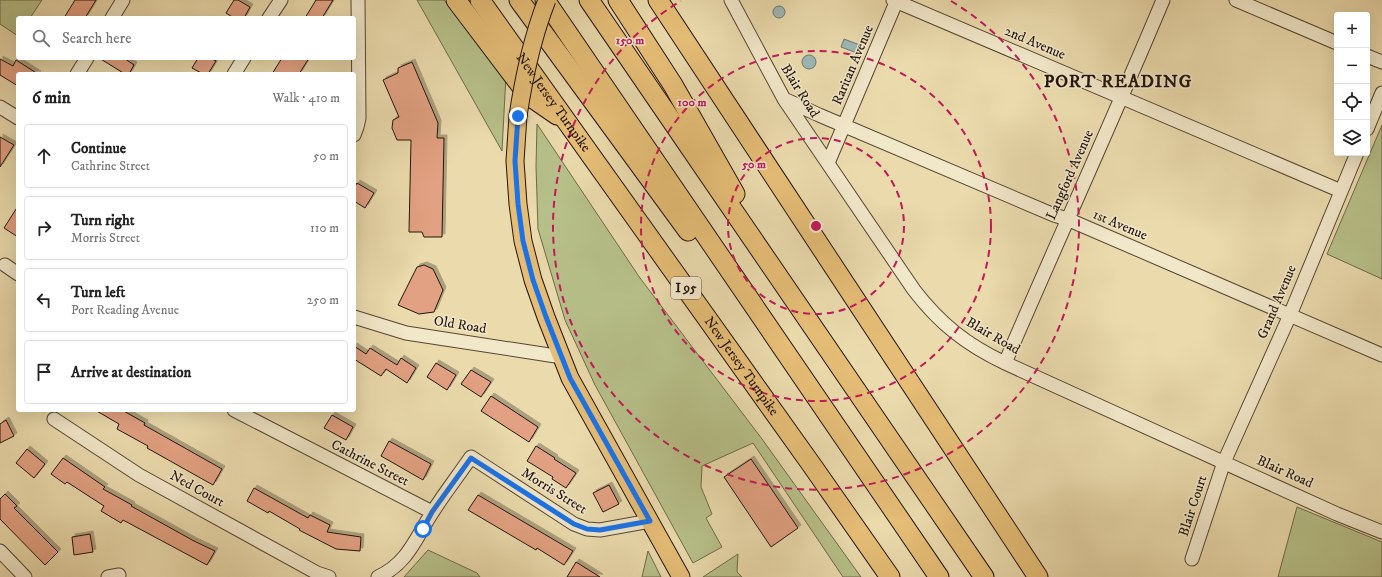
<!DOCTYPE html>
<html lang="en">
<head>
<meta charset="utf-8">
<style>
  :root { --surface:#fff; --page:#f6f6f6; --text:#222; --muted:#767676; --line:#e0e0e0 }
  body { margin:0; font-family:"IM FELL DW Pica",serif; background:var(--page); color:var(--text) }
  .controls { position:absolute; right:12px; top:12px; display:grid; overflow:hidden; border-radius:4px; box-shadow:0 4px 16px #0002 }
  .controls button { width:36px; height:36px; display:grid; place-items:center; padding:0; border:0; border-bottom:1px solid var(--line); background:var(--surface); color:var(--text); font:20px sans-serif }
  .stop { position:absolute; width:12px; height:12px; margin:-9px; border:3px solid #1a73e8; border-radius:50%; background:#fff }
  .stop.end { background:#1a73e8; border-color:#fff; box-shadow:0 1px 4px #0008 }
  .list { margin:0; padding:0; list-style:none }
  h2 { display:flex; justify-content:space-between; align-items:center; height:52px; margin:0; padding:0 16px; font-size:17px }
  h2 small { font-size:13px; font-weight:400; color:var(--muted) }
  .list li { display:grid; grid-template-columns:26px 1fr auto; gap:12px; align-items:center; box-sizing:border-box; height:64px; margin:0 8px 8px; padding:0 8px; border:1px solid var(--line); border-radius:4px }
  .list b { display:block; font-size:15px; white-space:nowrap }
  .list p { margin:0; font-size:13px; white-space:nowrap; color:var(--muted) }
  .list em { font-size:13px; font-style:normal; color:var(--muted) }
  .icon { flex:none; width:22px; height:22px; fill:none; stroke:currentColor; stroke-width:2; stroke-linecap:round; stroke-linejoin:round }
  .map { position:relative; flex:none; width:1382px; height:577px; overflow:hidden }
  .search { position:absolute; background:var(--surface); box-shadow:0 4px 16px #0002; left:16px; top:16px; width:340px; height:44px; display:flex; align-items:center; gap:10px; box-sizing:border-box; padding:0 14px; border-radius:4px; color:var(--muted); font-size:15px }
  .panel { position:absolute; background:var(--surface); box-shadow:0 4px 16px #0002; left:16px; top:72px; width:340px; height:340px; border-radius:4px }
  .map>svg:first-child { display:block }
</style>
</head>
<body>
<div class="map">
<svg width="1382" height="577" viewBox="0 0 1382 577">
  <defs>
    <filter id="shadow"><feDropShadow dx="3" dy="-3" stdDeviation="0" flood-color="#0004"/></filter>
  </defs>
  <rect width="100%" height="100%" fill="#eadaac"/>
  <filter id="stains"><feTurbulence type="fractalNoise" baseFrequency=".005" numOctaves="4"/><feColorMatrix values="0 0 0 0 .2 0 0 0 0 .09 0 0 0 0 .02 0 0 0 .5 -.17"/></filter>
  <radialGradient id="worn" r=".72"><stop offset=".6" stop-color="#630" stop-opacity="0"/><stop offset="1" stop-color="#630" stop-opacity=".3"/></radialGradient>
  <path fill="#b7c089" stroke="#6d6a4a" d="M 0,0 L 42,0 L 30,18 L 18,18 L 18,36 L 0,24 Z
    M 417,0 L 444,0 L 506,75 L 502,151 Z
    M 537,124 L 640,278 L 762,439 L 861,577 L 843,577 L 753,443 L 702,466 L 701,487 L 712,514 L 706,518 L 722,547 L 693,563 L 595,385 L 565,320 L 538,229 L 536,166 Z
    M 1382,125 L 1382,279 L 1327,254 Z
    M 1297,507 L 1382,542 L 1382,577 L 1278,577 Z
    M 428,550 L 477,573 L 480,577 L 404,577 Z
    M 648,551 L 661,577 L 642,577 Z
    M 738,554 L 737,572 L 742,577 L 703,577 Z"/>
  <path fill="#9db8b5" stroke="#6c7671" d="M773 12a6 6 0 1 1 12 0a6 6 0 1 1-12 0Z
    M 844,39 L 860,45 L 857,53 L 841,47 Z
    M802 62a7 7 0 1 1 14 0a7 7 0 1 1-14 0Z"/>
  <path fill="#e2a182" stroke="#23140b" filter="url(#shadow)" d="M 75,0 L 96,0 L 85,18 L 64,18 Z
    M 234,0 L 238,0 L 250,7 L 244,18 L 234,18 L 226,13 Z
    M 316,0 L 333,0 L 322,18 L 305,18 Z
    M 99,58 L 124,58 L 134,65 L 129,74 L 125,74 Z
    M 198,58 L 210,58 L 216,61 L 208,74 L 203,74 L 192,68 Z
    M 282,58 L 309,58 L 299,74 L 272,74 Z
    M 0,59 L 13,66 L 16,60 L 38,74 L 18,74 L 18,86 L 0,75 Z
    M 412,62 L 438,123 L 437,138 L 444,138 L 442,237 L 424,237 L 422,232 L 409,232 L 411,140 L 397,140 L 392,128 L 393,120 L 399,117 L 383,80 L 398,73 L 398,68 Z
    M 0,137 L 14,145 L 0,167 Z
    M 357,183 L 374,193 L 365,208 L 354,201 L 354,188 Z
    M 18,206 L 18,237 L 4,228 Z
    M 424,265 L 433,269 L 443,290 L 434,312 L 419,314 L 398,305 L 417,267 Z
    M 354,346 L 366,354 L 370,348 L 397,365 L 401,358 L 416,368 L 407,383 L 386,369 L 381,376 L 354,359 Z
    M 436,363 L 456,375 L 447,390 L 427,377 Z
    M 471,370 L 491,382 L 481,397 L 461,384 Z
    M 491,396 L 538,427 L 529,442 L 481,411 Z
    M 95,410 L 122,410 L 145,423 L 144,425 L 222,469 L 213,485 L 147,448 L 148,446 L 117,429 L 119,424 Z
    M 332,415 L 353,427 L 346,440 L 324,428 Z
    M 6,420 L 14,436 L 0,443 L 0,424 Z
    M 389,441 L 431,464 L 423,480 L 381,456 Z
    M 536,446 L 555,458 L 554,459 L 576,473 L 566,488 L 552,479 L 553,477 L 527,461 Z
    M 27,449 L 45,464 L 34,478 L 16,463 Z
    M 63,458 L 105,487 L 103,489 L 132,505 L 131,506 L 194,541 L 215,551 L 207,565 L 123,520 L 121,523 L 101,511 L 104,506 L 67,482 L 65,484 L 51,474 Z
    M 751,459 L 798,528 L 771,547 L 724,477 Z
    M 609,485 L 619,504 L 603,512 L 593,493 Z
    M 254,488 L 308,518 L 310,515 L 330,525 L 327,532 L 361,537 L 360,551 L 336,549 L 299,530 L 300,529 L 269,511 L 268,513 L 247,501 Z
    M 5,494 L 17,506 L 14,508 L 58,552 L 45,565 L 0,519 L 0,499 Z
    M 478,495 L 573,551 L 564,565 L 537,548 L 536,550 L 468,510 Z
    M 90,534 L 93,552 L 74,555 L 72,537 Z
    M 576,562 L 600,577 L 567,577 Z"/>
  <g fill="none" stroke-linecap="round" stroke-linejoin="round">
    <defs>
      <path id="minor" d="M 731,0 L 784,99 L 914,290 C 940,324 967,345 1005,363 L 1337,514 L 1382,532
        M 893,0 L 1341,191
        M 1236,0 L 1337,43
        M 112,18 L 123,0
        M 269,18 L 281,0
        M 1367,56 L 1382,62
        M 77,74 L 87,58
        M 234,74 L 244,58
        M 784,99 L 819,115 L 1054,215 L 1067,219 L 1382,355
        M 0,107 L 18,118
        M 1367,129 L 1382,93
        M 354,135 L 357,127 L 359,118 L 358,0
        M 828,163 L 897,0
        M 5,265 L 18,274
        M 354,317 L 406,333 L 562,357
        M 1005,363 C 1057,242 1112,122 1163,0
        M 234,410 L 432,512
        M 54,419 L 139,475 L 317,573 L 329,577
        M 0,551 L 25,577
        M 1192,559 L 1224,462 L 1290,315 L 1357,153
        M 108,577 L 119,575
        M 378,577 C 408,563 415,539 432,513 C 444,494 458,476 471,457 L 574,524 L 587,529 L 600,530 L 650,521"/>
      <path id="major" d="M 518,116 L 515,161 L 518,204 L 523,241 L 533,280 L 546,317 L 570,378 L 681,577"/>
      <g id="highway">
        <path d="M 456,0 L 528,95 L 557,115"/>
        <path id="s1" d="M 480,0 L 811,464 L 890,577"/>
        <path d="M 519,0 L 688,231"/>
        <path d="M 545,0 L 939,577"/>
        <path d="M 589,0 L 984,577"/>
        <path d="M 618,0 L 673,85 L 735,194"/>
        <path d="M 658,0 L 1038,577"/>
      </g>
    </defs>
    <use href="#minor" stroke="#554633" stroke-width="15"/>
    <use href="#major" stroke="#23140b" stroke-width="19"/>
    <use href="#highway" stroke="#23140b" stroke-width="21"/>
    <use href="#minor" stroke="#f1e7c9" stroke-width="13"/>
    <use href="#major" stroke="#e5bd76" stroke-width="17"/>
    <use href="#highway" stroke="#e5bd76" stroke-width="19"/>
    <defs>
      <path id="major-bridge" d="M 518,116 C 524,76 532,38 547,0"/>
    </defs>
    <use href="#major-bridge" stroke="#23140b" stroke-width="19" stroke-linecap="butt"/>
    <use href="#major-bridge" stroke="#e5bd76" stroke-width="17"/>
  </g>
  <g fill="none" stroke-linecap="round" stroke-linejoin="round">
    <path stroke="#1a73e8" stroke-width="5" d="M 423,529 L 432,512 L 471,458 L 574,524 L 587,529 L 600,530 L 650,521 L 570,378 L 546,317 L 533,280 L 523,241 L 518,204 L 515,161 L 518,116"/>
  </g>
  <g fill="none" stroke="#c2185b" stroke-width="2" stroke-dasharray="7 5">
    <circle cx="816" cy="226" r="88"/>
    <circle cx="816" cy="226" r="175"/>
    <path d="M951 1A263 263 0 1 1 681 1"/>
  </g>
  <g text-anchor="middle" dominant-baseline="central" stroke-width="3" stroke-linejoin="round" paint-order="stroke">
    <rect fill="#f1e7c9" stroke="#615344" stroke-width="1" x="671" y="277" width="30" height="22" rx="3"/>
    <g font-size="13" font-weight="bold" fill="#23140b">
      <text x="686" y="288">I 95</text>
    </g>
    <g font-size="14" fill="#23140b" stroke="#f1e7c9">
      <text transform="translate(1035 43) rotate(23)">2nd Avenue</text>
      <text transform="translate(853 65) rotate(-67)">Raritan Avenue</text>
      <text transform="translate(800 91) rotate(58)">Blair Road</text>
      <text stroke="none"><textPath href="#s1" startOffset="126">New Jersey Turnpike</textPath></text>
      <text transform="translate(1070 175) rotate(-66)">Langford Avenue</text>
      <text transform="translate(1120 225) rotate(23)">1st Avenue</text>
      <text transform="translate(1277 302) rotate(-67)">Grand Avenue</text>
      <text transform="translate(460 325) rotate(9)">Old Road</text>
      <text transform="translate(993 336) rotate(30)">Blair Road</text>
      <text stroke="none"><textPath href="#s1" startOffset="450">New Jersey Turnpike</textPath></text>
      <text transform="translate(370 463) rotate(27)">Cathrine Street</text>
      <text transform="translate(1285 472) rotate(24)">Blair Road</text>
      <text transform="translate(197 489) rotate(29)">Ned Court</text>
      <text transform="translate(554 491) rotate(32)">Morris Street</text>
      <text transform="translate(1193 506) rotate(-72)">Blair Court</text>
    </g>
    <g font-size="18" font-weight="bold" letter-spacing="1" fill="#23140b" stroke="#f1e7c9">
      <text x="1118" y="82">PORT READING</text>
    </g>
  </g>
  <circle cx="816" cy="226" r="6" fill="#c2185b" stroke="#f1e7c9" stroke-width="2"/>
  <g font-size="12" text-anchor="middle" font-weight="bold" fill="#c2185b" stroke="#f1e7c9" stroke-width="3" stroke-linejoin="round" paint-order="stroke">
    <text x="630" y="44">150 m</text>
    <text x="692" y="106">100 m</text>
    <text x="754" y="168">50 m</text>
  </g>
  <rect width="100%" height="100%" filter="url(#stains)"/>
  <rect width="100%" height="100%" fill="url(#worn)"/>
</svg>
<div class="controls">
<button>+</button>
<button>−</button>
<button><svg class="icon" aria-label="locate" viewBox="0 0 24 24"><circle cx="12" cy="12" r="6"/><path d="M12 2v4M12 18v4M2 12h4M18 12h4"/></svg></button>
<button><svg class="icon" aria-label="layers" viewBox="0 0 24 24"><path d="M12 4l9 5-9 5-9-5zM3 14l9 5 9-5"/></svg></button>
</div>
<div class="stop" style="left:423px;top:529px"></div>
<div class="stop end" style="left:518px;top:116px"></div>
<div class="search"><svg class="icon" aria-label="search" viewBox="0 0 24 24"><circle cx="10" cy="10" r="6"/><path d="M15 15l6 6"/></svg>Search here</div>
<section class="panel">
<h2>6 min<small>Walk · 410 m</small></h2>
<ul class="list">
<li><svg class="icon" aria-label="ahead" viewBox="0 0 24 24"><path d="M12 20V5M6 11l6-6 6 6"/></svg><div><b>Continue</b><p>Cathrine Street</p></div><em>50 m</em></li>
<li><svg class="icon" aria-label="right" viewBox="0 0 24 24"><path d="M7 20v-9h11M14 6l5 5-5 5"/></svg><div><b>Turn right</b><p>Morris Street</p></div><em>110 m</em></li>
<li><svg class="icon" aria-label="left" viewBox="0 0 24 24"><path d="M17 20v-9H6M10 6l-5 5 5 5"/></svg><div><b>Turn left</b><p>Port Reading Avenue</p></div><em>250 m</em></li>
<li><svg class="icon" aria-label="arrive" viewBox="0 0 24 24"><path d="M6 21V4h12l-3 4 3 4H6"/></svg><div><b>Arrive at destination</b></div></li>
</ul>
</section>
</div>
</body>
</html>
